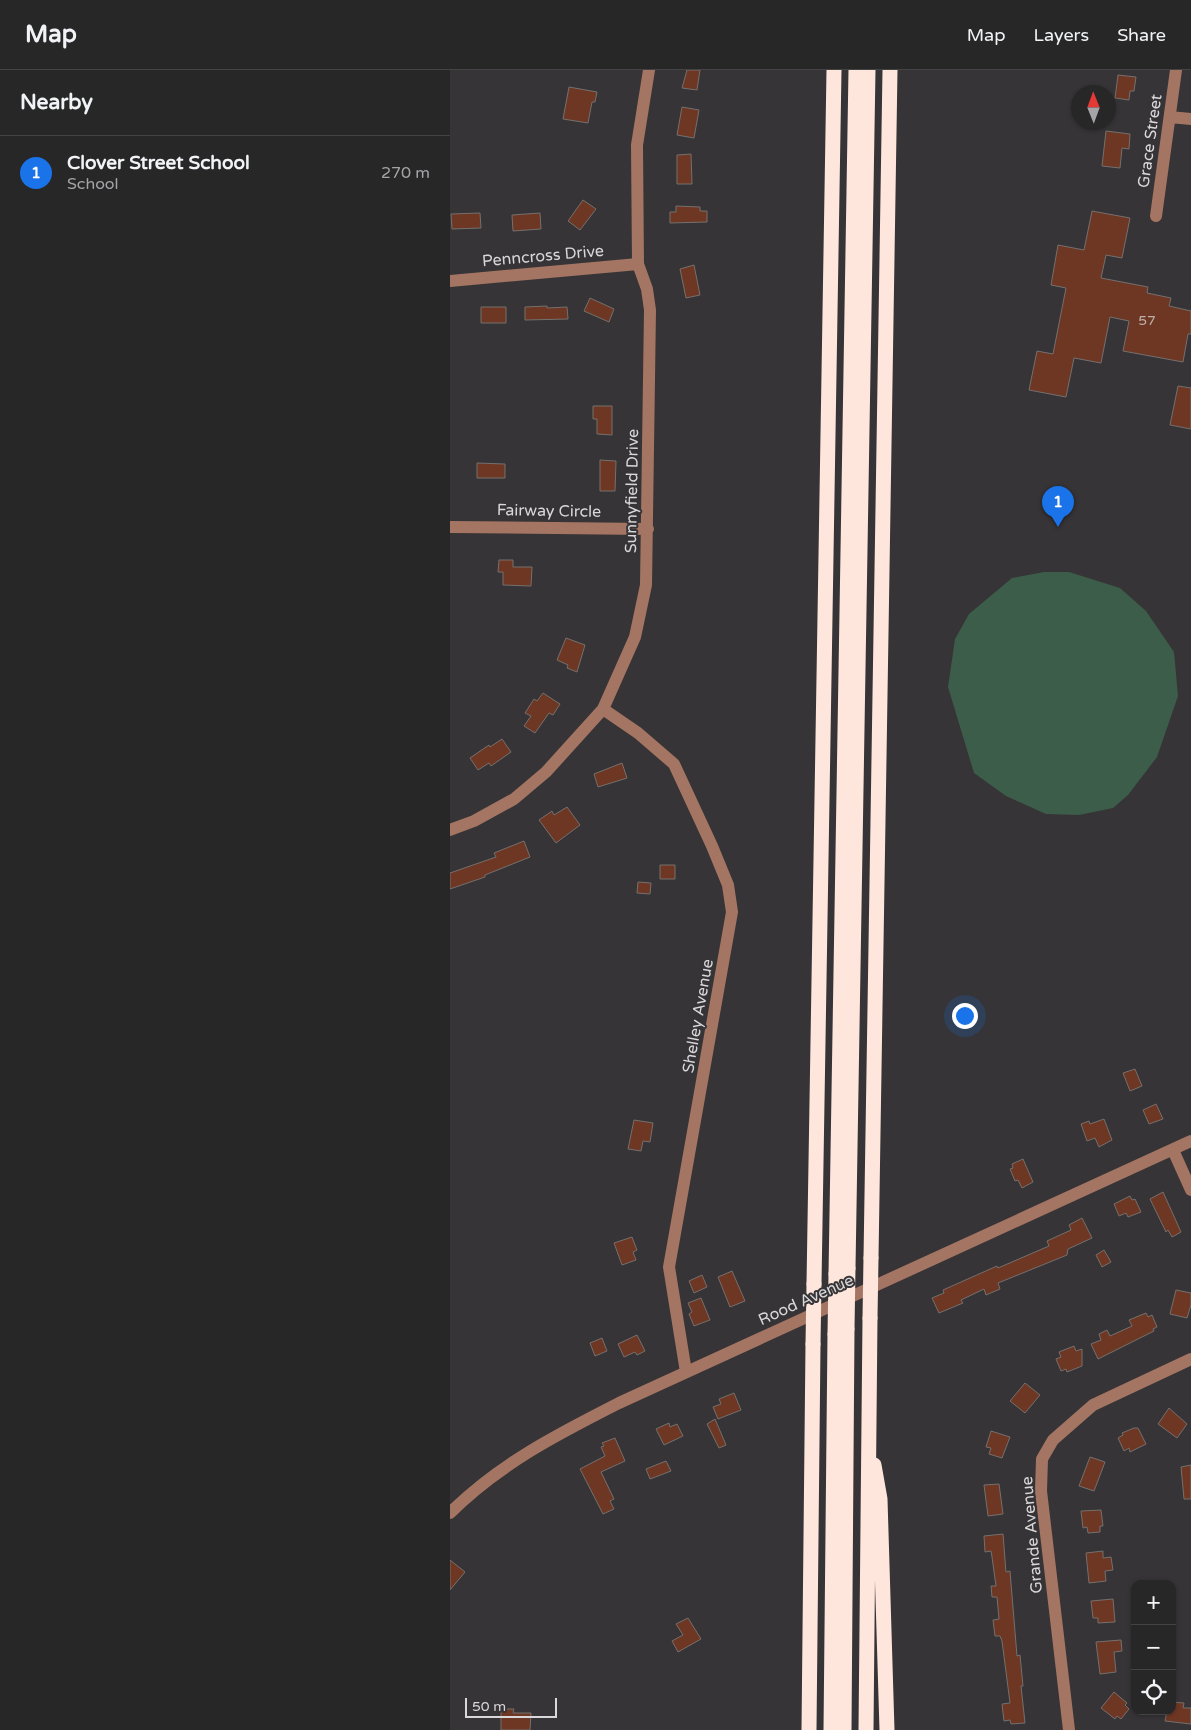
<!DOCTYPE html>
<html lang="en">
<head>
<meta charset="utf-8">
<style>
  :root { --surface:#282728; --page:#302f30; --text:#f1f3f6; --muted:#a5a5a8; --line:#444445; --accent:#1a73e8 }
  body { margin:0; font-family:"Varela Round",sans-serif; background:var(--page); color:var(--text) }
  .controls { position:absolute; right:15px; bottom:15px; display:grid; overflow:hidden; border-radius:10px; box-shadow:0 1px 4px #0004 }
  .controls button { width:45px; height:45px; display:grid; place-items:center; padding:0; border:0; border-bottom:1px solid var(--line); background:var(--surface); color:var(--text); font:25px sans-serif }
  .compass { position:absolute; left:621px; top:15px; width:45px; height:45px; border-radius:50%; background:var(--surface); box-shadow:0 1px 4px #0004; rotate:359deg }
  .scale { position:absolute; left:15px; bottom:12px; width:92px; box-sizing:border-box; padding-left:5px; border:2px solid #d9d7d9; border-top:0; font-size:14px; line-height:18px; white-space:nowrap; color:#d9d7d9; -webkit-text-stroke:4px #363436; paint-order:stroke }
  .you { position:absolute; left:514px; top:945px; width:18px; height:18px; margin:-12px; border:4px solid #fff; border-radius:50%; background:#1a73e8; box-shadow:0 0 0 8px #1a73e833 }
  .badge { display:grid; place-items:center; width:32px; height:32px; border-radius:50%; background:var(--accent); color:#fff; font-size:16px; font-weight:700 }
  .pin { position:absolute; translate:-50% -41px; filter:drop-shadow(0 1px 2px #0008) }
  .pin::after { content:''; position:absolute; top:26px; width:18px; height:15px; background:inherit; clip-path:polygon(0 0,100% 0,50% 100%) }
  .list { margin:0; padding:0; list-style:none }
  h2 { display:flex; justify-content:space-between; align-items:center; height:65px; margin:0; padding:0 20px; font-size:21px }
  h2 small { font-size:16px; font-weight:400; color:var(--muted) }
  .list li { display:grid; grid-template-columns:32px 1fr auto; gap:15px; align-items:center; box-sizing:border-box; height:75px; padding:0 20px; border-top:1px solid var(--line) }
  .list b { display:block; font-size:19px; white-space:nowrap }
  .list p { margin:0; font-size:16px; white-space:nowrap; color:var(--muted) }
  .list em { font-size:16px; font-style:normal; color:var(--muted) }
  .icon { flex:none; width:28px; height:28px; fill:none; stroke:currentColor; stroke-width:2; stroke-linecap:round; stroke-linejoin:round }
  .map { position:relative; flex:none; width:741px; height:1660px; overflow:hidden }
  header { display:flex; align-items:center; gap:30px; box-sizing:border-box; height:70px; padding:0 25px; background:var(--surface); border-bottom:1px solid var(--line) }
  header strong { font-size:24px }
  nav { display:flex; gap:28px; margin-inline-start:auto; font-size:18px }
  main { display:flex }
  aside { flex:1; background:var(--surface) }
  .map>svg:first-child { display:block }
</style>
</head>
<body>
<header>
<strong>Map</strong>
<nav><a>Map</a><a>Layers</a><a>Share</a></nav>
</header>
<main>
<aside>
<h2>Nearby<small></small></h2>
<ul class="list">
<li><span class="badge">1</span><div><b>Clover Street School</b><p>School</p></div><em>270 m</em></li>
</ul>
</aside>
<div class="map">
<svg width="741" height="1660" viewBox="0 0 741 1660">
  <rect width="100%" height="100%" fill="#363436"/>
  <path fill="#3c5d49" d="M 594,502 L 619,502 L 670,518 L 696,541 L 724,582 L 728,626 L 707,687 L 678,725 L 663,738 L 629,745 L 596,744 L 556,726 L 524,703 L 498,617 L 505,569 L 519,544 L 562,508 Z"/>
  <path fill="#6e3723" stroke="#74706f" d="M 237,0 L 250,0 L 247,20 L 232,18 Z
    M 668,5 L 686,7 L 684,21 L 680,21 L 679,30 L 665,28 Z
    M 119,17 L 147,22 L 145,32 L 142,32 L 138,53 L 113,49 Z
    M 232,37 L 249,40 L 244,68 L 227,65 Z
    M 656,61 L 680,64 L 679,79 L 672,78 L 670,98 L 652,96 Z
    M 241,84 L 242,114 L 227,114 L 227,85 Z
    M 133,130 L 146,139 L 130,160 L 118,151 Z
    M 226,136 L 250,137 L 250,141 L 257,141 L 257,152 L 220,153 L 220,142 L 226,142 Z
    M 642,141 L 680,148 L 672,188 L 656,185 L 651,208 L 698,217 L 697,223 L 721,228 L 719,236 L 741,241 L 741,264 L 738,264 L 733,292 L 673,281 L 679,251 L 660,247 L 651,293 L 624,288 L 616,327 L 579,320 L 587,281 L 603,284 L 616,218 L 601,215 L 608,175 L 634,180 Z
    M 30,143 L 31,158 L 2,159 L 1,144 Z
    M 90,143 L 91,159 L 63,161 L 62,145 Z
    M 244,195 L 250,225 L 236,228 L 230,199 Z
    M 140,228 L 164,239 L 159,252 L 134,241 Z
    M 97,236 L 97,238 L 117,237 L 118,249 L 75,250 L 75,237 Z
    M 31,237 L 56,237 L 56,253 L 31,253 Z
    M 728,316 L 741,318 L 741,359 L 720,355 Z
    M 143,336 L 162,336 L 162,365 L 147,364 L 147,349 L 143,349 Z
    M 150,390 L 166,391 L 165,421 L 150,421 Z
    M 27,393 L 55,394 L 55,408 L 27,408 Z
    M 49,490 L 63,490 L 63,497 L 82,497 L 81,516 L 53,515 L 53,502 L 48,502 Z
    M 116,568 L 135,575 L 127,602 L 117,598 L 118,595 L 107,590 Z
    M 93,623 L 110,634 L 103,645 L 99,643 L 85,663 L 74,656 L 81,646 L 75,643 L 84,629 L 87,631 Z
    M 52,669 L 61,682 L 41,696 L 39,693 L 28,700 L 20,688 L 39,675 L 40,677 Z
    M 172,693 L 177,708 L 148,717 L 144,704 Z
    M 117,737 L 130,755 L 106,773 L 89,750 L 102,741 L 104,745 Z
    M 74,771 L 80,787 L 35,805 L 35,807 L 0,819 L 0,803 L 46,787 L 44,783 Z
    M 210,795 L 225,795 L 225,809 L 210,809 Z
    M 188,812 L 201,813 L 200,824 L 187,823 Z
    M 685,999 L 692,1016 L 680,1021 L 673,1003 Z
    M 706,1034 L 713,1049 L 699,1054 L 693,1040 Z
    M 654,1049 L 662,1070 L 649,1077 L 645,1068 L 637,1071 L 631,1054 L 639,1051 L 640,1054 Z
    M 184,1050 L 203,1053 L 200,1072 L 193,1071 L 191,1081 L 178,1079 Z
    M 573,1089 L 583,1112 L 572,1118 L 568,1110 L 565,1111 L 560,1099 L 563,1098 L 562,1094 Z
    M 713,1122 L 731,1162 L 722,1167 L 718,1160 L 716,1162 L 700,1129 Z
    M 680,1126 L 682,1130 L 685,1129 L 691,1142 L 678,1147 L 676,1143 L 669,1146 L 664,1134 Z
    M 632,1148 L 642,1168 L 618,1179 L 617,1185 L 548,1213 L 550,1219 L 536,1225 L 534,1219 L 511,1230 L 513,1233 L 489,1243 L 482,1228 L 494,1223 L 493,1220 L 547,1196 L 548,1198 L 599,1176 L 597,1171 L 621,1160 L 619,1155 Z
    M 182,1167 L 187,1180 L 183,1182 L 186,1190 L 172,1195 L 164,1173 Z
    M 654,1180 L 661,1192 L 652,1197 L 646,1185 Z
    M 282,1201 L 295,1231 L 280,1237 L 268,1207 Z
    M 252,1205 L 257,1217 L 244,1223 L 239,1211 Z
    M 726,1220 L 741,1223 L 741,1235 L 737,1248 L 720,1244 Z
    M 251,1228 L 260,1250 L 244,1256 L 239,1244 L 242,1242 L 238,1233 Z
    M 696,1243 L 698,1247 L 702,1245 L 707,1257 L 703,1259 L 704,1261 L 648,1289 L 641,1274 L 651,1270 L 649,1264 L 657,1260 L 660,1266 L 682,1256 L 679,1250 Z
    M 187,1265 L 195,1281 L 187,1285 L 185,1282 L 174,1287 L 168,1274 Z
    M 152,1268 L 157,1281 L 145,1286 L 140,1273 Z
    M 624,1276 L 626,1281 L 632,1279 L 632,1296 L 617,1302 L 616,1299 L 611,1301 L 606,1289 L 611,1287 L 609,1282 Z
    M 575,1313 L 590,1325 L 575,1343 L 560,1331 Z
    M 284,1323 L 291,1340 L 268,1349 L 263,1337 L 271,1334 L 269,1329 Z
    M 719,1338 L 737,1354 L 727,1368 L 708,1354 Z
    M 265,1349 L 276,1375 L 269,1378 L 257,1354 Z
    M 219,1353 L 220,1357 L 227,1354 L 233,1366 L 214,1375 L 206,1359 Z
    M 684,1358 L 688,1358 L 696,1374 L 680,1382 L 679,1378 L 674,1381 L 668,1368 L 673,1365 L 672,1363 Z
    M 541,1361 L 560,1367 L 552,1388 L 539,1384 L 541,1378 L 536,1377 Z
    M 165,1368 L 175,1391 L 151,1402 L 164,1429 L 160,1431 L 164,1439 L 153,1444 L 130,1399 L 155,1386 L 151,1377 L 154,1376 L 152,1373 Z
    M 640,1387 L 655,1392 L 644,1421 L 629,1416 Z
    M 216,1391 L 221,1401 L 200,1409 L 196,1399 Z
    M 741,1395 L 741,1429 L 734,1429 L 731,1397 Z
    M 549,1414 L 553,1444 L 538,1446 L 534,1415 Z
    M 651,1440 L 653,1456 L 650,1456 L 650,1462 L 638,1463 L 637,1457 L 633,1458 L 631,1441 Z
    M 553,1464 L 556,1502 L 560,1501 L 567,1586 L 570,1585 L 573,1616 L 571,1616 L 575,1653 L 561,1654 L 560,1650 L 554,1651 L 552,1634 L 560,1633 L 552,1571 L 550,1566 L 545,1566 L 543,1550 L 549,1549 L 547,1527 L 542,1527 L 541,1516 L 546,1516 L 542,1487 L 541,1481 L 535,1482 L 534,1466 Z
    M 653,1481 L 653,1488 L 661,1487 L 663,1500 L 655,1501 L 656,1511 L 639,1513 L 636,1483 Z
    M 0,1490 L 15,1502 L 0,1520 Z
    M 663,1529 L 665,1552 L 648,1553 L 648,1548 L 643,1548 L 641,1531 Z
    M 238,1548 L 251,1569 L 228,1582 L 222,1571 L 233,1565 L 226,1554 Z
    M 671,1570 L 672,1581 L 664,1582 L 666,1602 L 650,1604 L 646,1572 Z
    M 664,1622 L 677,1633 L 675,1635 L 679,1639 L 671,1649 L 667,1646 L 665,1649 L 651,1638 Z
    M 722,1632 L 734,1633 L 733,1638 L 741,1638 L 741,1654 L 715,1651 L 717,1641 L 722,1641 Z
    M 51,1639 L 64,1639 L 63,1643 L 81,1643 L 80,1660 L 51,1660 Z"/>
  <g fill="none" stroke-linecap="round" stroke-linejoin="round">
    <path stroke="#a47563" stroke-width="12" d="M 720,47 L 741,49
      M 706,146 L 726,0
      M 0,211 L 188,194
      M 0,457 L 198,459
      M 153,639 L 188,663 L 224,694 L 262,776 L 278,815 L 282,842 L 219,1197 L 236,1302
      M 0,760 L 24,751 L 64,729 L 96,702 L 153,639 L 185,567 L 196,515 L 200,240 L 197,219 L 188,194 L 187,75 L 199,0
      M 723,1080 L 741,1120
      M 0,1443 C 49,1394 108,1364 169,1333 L 741,1071
      M 619,1660 L 591,1421 L 592,1389 L 603,1370 L 643,1335 L 741,1289"/>
    <path stroke="#fee6dd" stroke-width="15" d="M 421,1188 L 440,0
      M 398,1198 L 418,0
      M 386,1204 L 406,0
      M 364,1214 L 384,0
      M 424,1395 L 430,1429 L 437,1660
      M 359,1660 L 363,1274
      M 381,1660 L 385,1264
      M 394,1660 L 397,1259
      M 416,1660 L 420,1248"/>
    <path stroke="#fee6dd" stroke-width="15" d="M 420,1248 L 421,1188
      M 397,1259 L 398,1198
      M 385,1264 L 386,1204
      M 363,1274 L 364,1214"/>
  </g>
  <g text-anchor="middle" dominant-baseline="central" stroke-width="4" stroke-linejoin="round" paint-order="stroke">
    <g font-size="14" fill="#beafac">
      <text x="697" y="250">57</text>
    </g>
    <g font-size="16" fill="#d9d7d9" stroke="#363436">
      <text transform="translate(700 71) rotate(-82)">Grace Street</text>
      <text transform="translate(93 186) rotate(-5)">Penncross Drive</text>
      <text transform="translate(182 421) rotate(-89)">Sunnyfield Drive</text>
      <text transform="translate(99 441) rotate(1)">Fairway Circle</text>
      <text transform="translate(248 946) rotate(-80)">Shelley Avenue</text>
      <text transform="translate(356 1230) rotate(-24)">Rood Avenue</text>
      <text transform="translate(582 1465) rotate(-95)">Grande Avenue</text>
    </g>
  </g>
</svg>
<div class="controls">
<button>+</button>
<button>−</button>
<button><svg class="icon" aria-label="locate" viewBox="0 0 24 24"><circle cx="12" cy="12" r="6"/><path d="M12 2v4M12 18v4M2 12h4M18 12h4"/></svg></button>
</div>
<svg class="compass" viewBox="-18 -18 36 36"><path d="M0-13l5 13h-10z" fill="#e53935"/><path d="M0 13l5-13h-10z" fill="#a5a5a8"/></svg>
<div class="scale">50 m</div>
<div class="you"></div>
<div class="pin badge" style="left:608px;top:457px">1</div>
</div>
</main>
</body>
</html>
